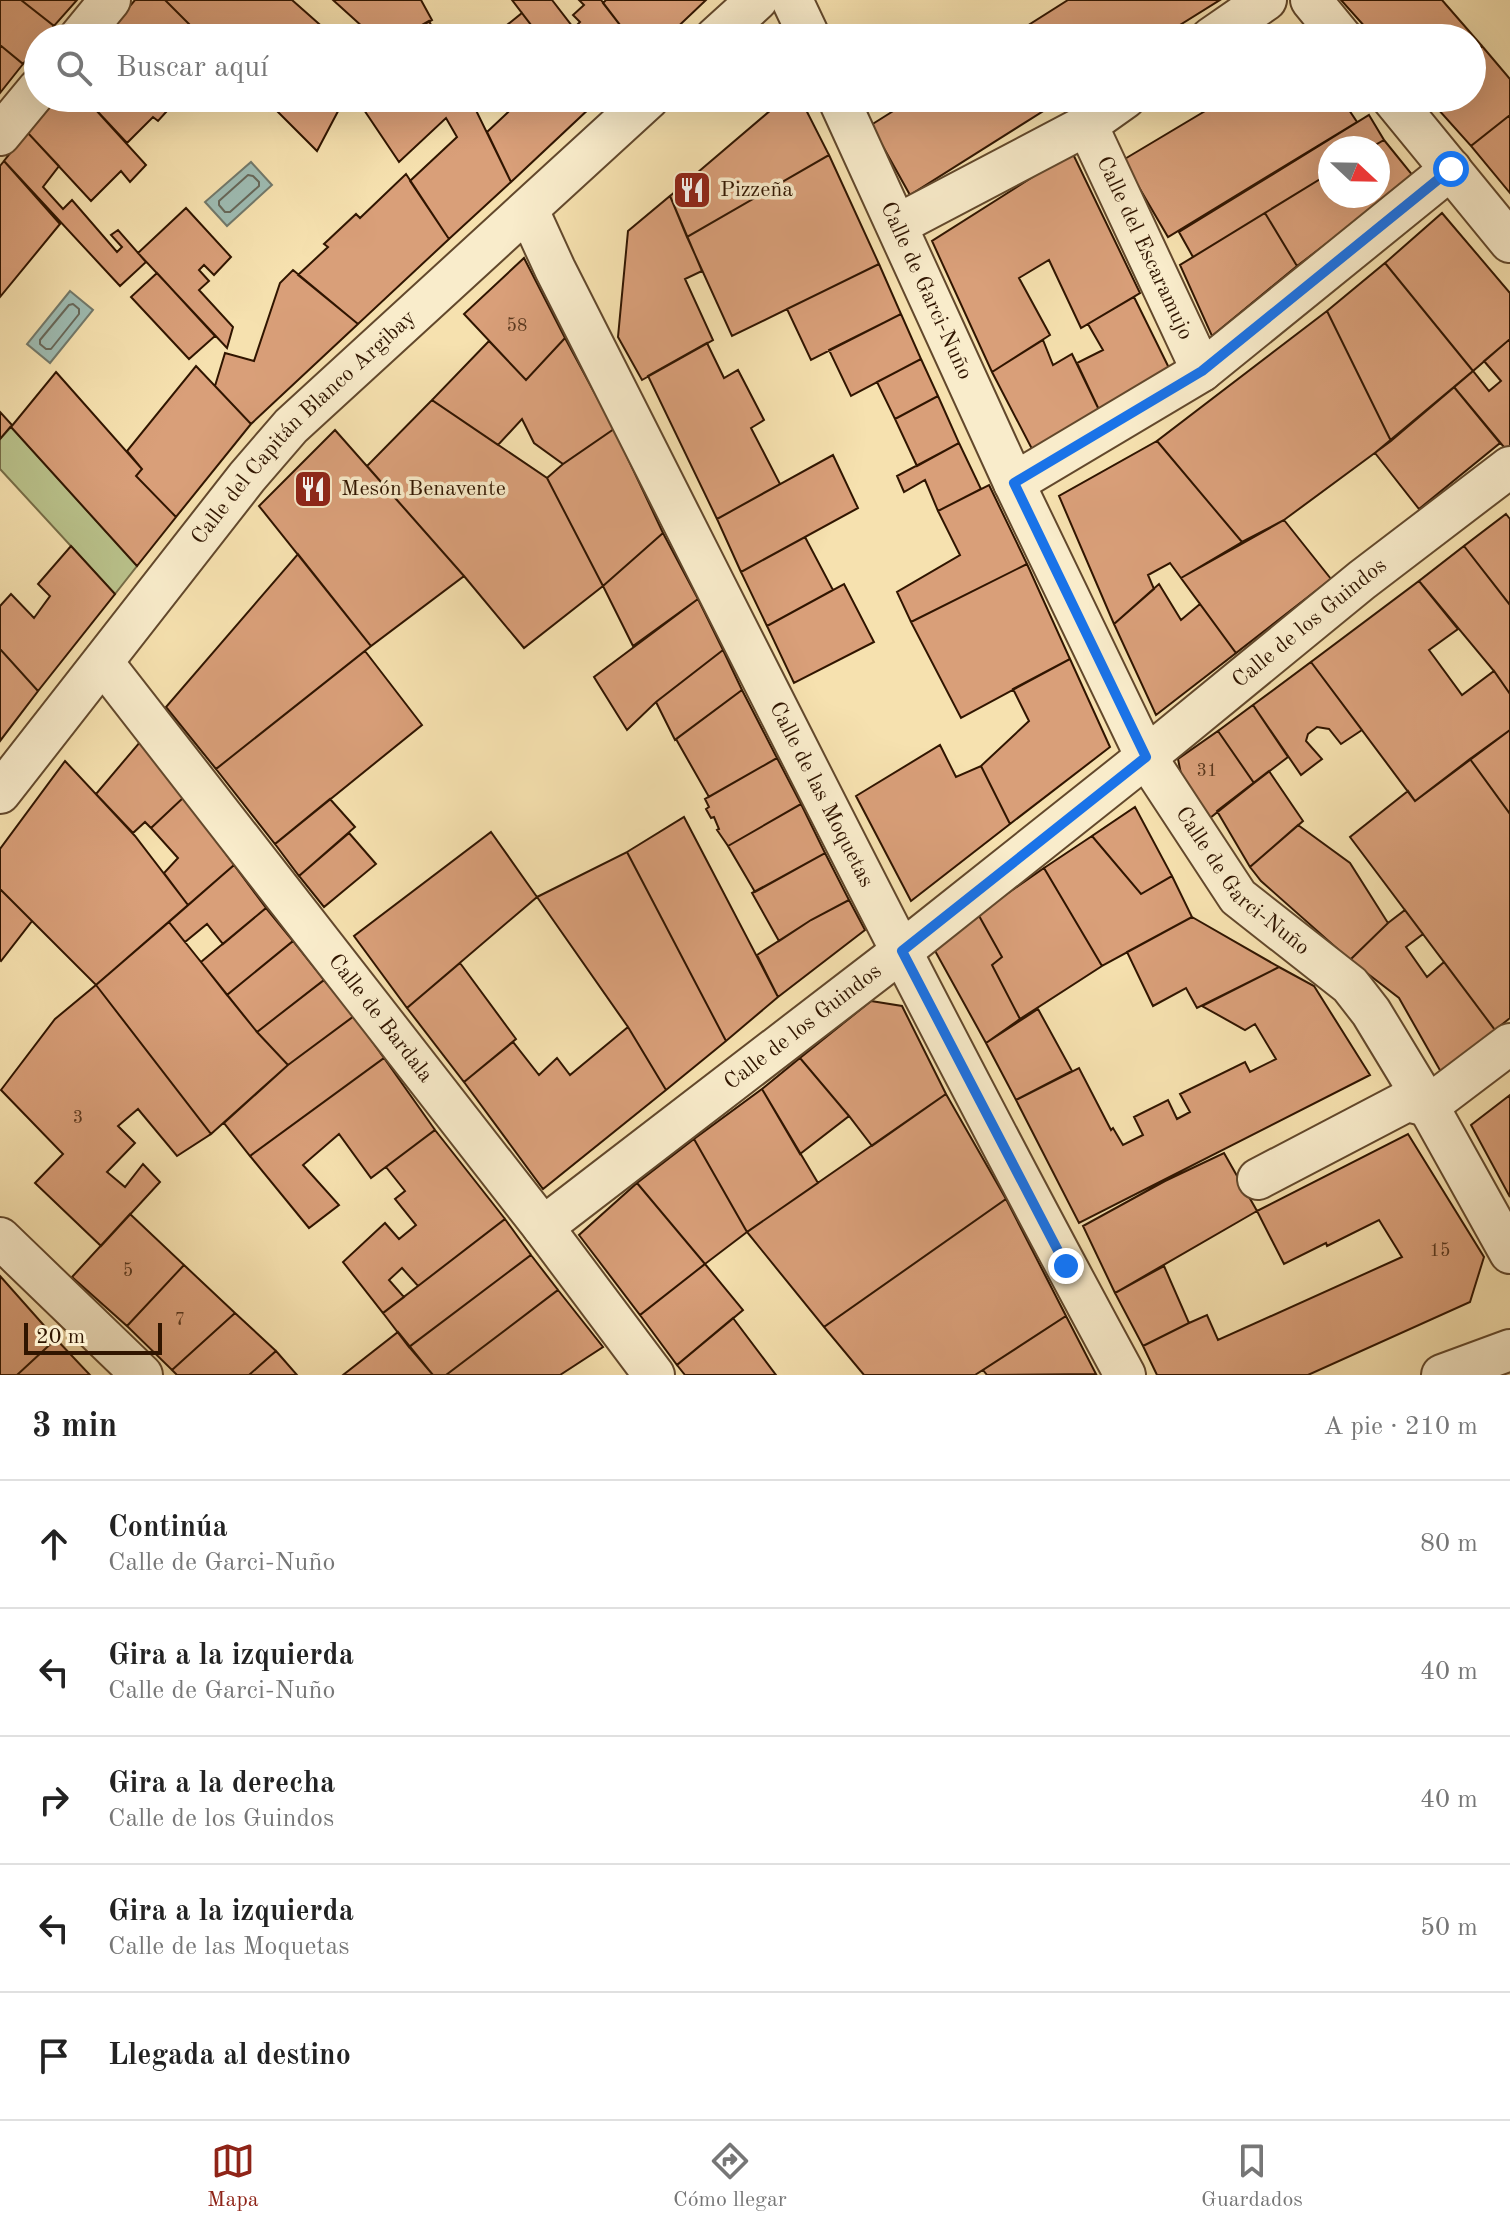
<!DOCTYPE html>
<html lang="es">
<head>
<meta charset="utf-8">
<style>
  :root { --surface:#fff; --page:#f2f2f2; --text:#222; --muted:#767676; --line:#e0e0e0; --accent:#8f2418 }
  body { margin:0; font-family:"Old Standard TT",serif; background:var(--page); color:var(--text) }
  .compass { position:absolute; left:1318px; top:136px; width:72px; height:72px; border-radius:50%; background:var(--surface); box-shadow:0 8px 32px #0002; rotate:112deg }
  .scale { position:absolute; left:24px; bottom:20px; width:138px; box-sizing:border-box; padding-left:8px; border:4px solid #301500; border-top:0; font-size:22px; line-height:28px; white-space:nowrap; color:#301500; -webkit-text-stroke:6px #f9eccb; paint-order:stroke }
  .stop { position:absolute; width:24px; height:24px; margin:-18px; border:6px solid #1a73e8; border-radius:50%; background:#fff }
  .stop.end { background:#1a73e8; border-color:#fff; box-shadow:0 2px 8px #0008 }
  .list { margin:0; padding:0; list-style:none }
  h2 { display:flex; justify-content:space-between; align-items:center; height:104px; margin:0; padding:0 32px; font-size:34px }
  h2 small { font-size:26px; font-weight:400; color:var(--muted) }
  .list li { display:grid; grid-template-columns:52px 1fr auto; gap:24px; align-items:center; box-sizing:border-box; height:128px; padding:0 32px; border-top:2px solid var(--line) }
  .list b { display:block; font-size:30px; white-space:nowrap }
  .list p { margin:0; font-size:26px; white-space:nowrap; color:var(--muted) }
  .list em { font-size:26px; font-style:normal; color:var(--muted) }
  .icon { flex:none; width:44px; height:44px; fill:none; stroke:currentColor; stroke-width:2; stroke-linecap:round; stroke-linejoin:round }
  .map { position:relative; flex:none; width:1510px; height:1375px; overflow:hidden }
  .search { position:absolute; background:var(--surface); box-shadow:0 8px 32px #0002; left:24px; right:24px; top:24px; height:88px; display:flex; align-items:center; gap:20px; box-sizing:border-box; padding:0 28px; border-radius:44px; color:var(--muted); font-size:30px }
  .sheet { height:744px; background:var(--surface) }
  nav { display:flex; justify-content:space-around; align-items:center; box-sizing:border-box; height:112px; border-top:2px solid var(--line); background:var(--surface); font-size:22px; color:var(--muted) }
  nav a { display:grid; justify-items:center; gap:4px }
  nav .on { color:var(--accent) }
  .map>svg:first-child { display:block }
</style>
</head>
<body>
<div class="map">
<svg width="1510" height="1375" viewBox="0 0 1510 1375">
  <rect width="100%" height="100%" fill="#f6e1af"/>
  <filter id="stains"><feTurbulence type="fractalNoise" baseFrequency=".0025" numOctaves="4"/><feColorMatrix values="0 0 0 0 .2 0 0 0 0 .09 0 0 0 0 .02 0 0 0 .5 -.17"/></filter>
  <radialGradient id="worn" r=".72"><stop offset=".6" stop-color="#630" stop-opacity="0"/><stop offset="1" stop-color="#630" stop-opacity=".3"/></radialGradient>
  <path fill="#bac38c" stroke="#756c46" stroke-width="2" d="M 11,427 L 137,566 L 115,594 L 0,469 L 0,439 Z"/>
  <path fill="#9ebcb3" stroke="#72796b" stroke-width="2" d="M 251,162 L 272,185 L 227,226 L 205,202 Z
    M 70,291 L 93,310 L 50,363 L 27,344 Z"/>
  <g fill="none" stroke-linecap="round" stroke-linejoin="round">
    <path stroke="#67685a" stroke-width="2" d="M 248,175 L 253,176 L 259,182 L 259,186 L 230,212 L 225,212 L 219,205 L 219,201 Z
      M 73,304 L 79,309 L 79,314 L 51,349 L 46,349 L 40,344 L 40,340 L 69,305 Z"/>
  </g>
  <path fill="#d99f79" stroke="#301500" stroke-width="2" d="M 0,0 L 21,0 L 54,26 L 44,38 L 38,38 L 38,46 L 23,64 L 0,45 Z
    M 21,0 L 77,0 L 54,26 Z
    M 135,0 L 165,0 L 203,38 L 103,38 Z
    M 165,0 L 292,0 L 335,38 L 203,38 Z
    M 333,0 L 421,0 L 432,20 L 399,38 L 375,38 Z
    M 512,0 L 552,0 L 572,26 L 568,30 L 570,32 L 580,22 L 573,15 L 584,5 L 579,0 L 601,0 L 630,38 L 541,38 Z
    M 606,0 L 706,0 L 666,38 L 630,38 L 603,3 Z
    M 1068,0 L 1220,0 L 1159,38 L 1008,38 Z
    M 1341,0 L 1442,0 L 1482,46 L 1472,55 L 1472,38 L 1375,38 Z
    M 522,13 L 541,38 L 501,38 L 497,33 Z
    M 429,21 L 438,38 L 399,38 Z
    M 0,45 L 23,64 L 0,93 Z
    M 1482,46 L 1510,79 L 1510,115 L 1471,146 L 1428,98 L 1472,98 L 1472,55 Z
    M 55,98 L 85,98 L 146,165 L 130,182 L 121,171 L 91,201 L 27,132 Z
    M 85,98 L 172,98 L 163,107 L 167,111 L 158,121 L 153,117 L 127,143 Z
    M 264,98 L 345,98 L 317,151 Z
    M 356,98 L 470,98 L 511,182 L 449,239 L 410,181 L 457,137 L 446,118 L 399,162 Z
    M 523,98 L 588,98 L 593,105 L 511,182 L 487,132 Z
    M 785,98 L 800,98 L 829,155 L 687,237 L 670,196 Z
    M 914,98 L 1064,98 L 910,195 L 871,125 Z
    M 1227,98 L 1341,98 L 1357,122 L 1168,237 L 1123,160 Z
    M 1369,115 L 1384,140 L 1370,148 L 1330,148 L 1330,173 L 1193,257 L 1179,232 Z
    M 1510,115 L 1510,193 L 1471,146 Z
    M 27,132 L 59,166 L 43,187 L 63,209 L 72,200 L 117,252 L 122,247 L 111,235 L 118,230 L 146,262 L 120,286 L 4,161 Z
    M 1384,140 L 1414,177 L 1297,266 L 1265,213 L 1330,173 L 1330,196 L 1378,196 L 1378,148 L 1370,148 Z
    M 1072,152 L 1140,293 L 1081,328 L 1049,260 L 1019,278 L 1050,335 L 992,372 L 932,241 Z
    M 829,155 L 879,264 L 732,336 L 687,237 Z
    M 4,161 L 60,224 L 0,297 L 0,166 Z
    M 406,174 L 449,239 L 358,324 L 298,275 L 328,247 L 324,244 L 356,214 L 360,218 Z
    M 670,196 L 702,271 L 685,279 L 713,340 L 642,380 L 618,337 L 628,231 Z
    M 186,208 L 231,257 L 214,275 L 204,265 L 199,270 L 209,281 L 199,290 L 233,327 L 227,348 L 138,253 Z
    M 1265,213 L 1297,266 L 1212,336 L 1180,265 Z
    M 1442,213 L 1510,293 L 1510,339 L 1473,371 L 1385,263 Z
    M 524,258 L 565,338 L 526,380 L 464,314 Z
    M 1385,263 L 1473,371 L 1391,441 L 1327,311 Z
    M 879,264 L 901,314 L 811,360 L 787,309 Z
    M 293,270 L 358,324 L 251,424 L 215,386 L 225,353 L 254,361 L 280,283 Z
    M 157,273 L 215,336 L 189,359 L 131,297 Z
    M 1134,297 L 1170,370 L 1101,414 L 1077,363 L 1103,350 L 1088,324 Z
    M 1327,311 L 1391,441 L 1284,520 L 1242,542 L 1157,441 Z
    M 901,314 L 921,359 L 851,396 L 829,350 Z
    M 565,338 L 614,429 L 563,464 L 534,443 L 522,419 L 498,445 L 432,400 L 489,341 L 526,380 Z
    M 1510,339 L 1510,451 L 1508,452 L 1454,387 L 1473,371 L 1489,391 L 1501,381 L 1484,361 Z
    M 1043,340 L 1053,365 L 1072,354 L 1101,414 L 1032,449 L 992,372 Z
    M 707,343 L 724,378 L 738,370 L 764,420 L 751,428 L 780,484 L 717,519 L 648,376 Z
    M 921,359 L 938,396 L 895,419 L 877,382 Z
    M 196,366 L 251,424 L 176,517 L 136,476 L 142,469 L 127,451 Z
    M 56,372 L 142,469 L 136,476 L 176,517 L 137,566 L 11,427 Z
    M 1454,387 L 1500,443 L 1419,509 L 1375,453 Z
    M 938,396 L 959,443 L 917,466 L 895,419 Z
    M 432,400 L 547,478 L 603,586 L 524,648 L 464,576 L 367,466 Z
    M 0,412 L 12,425 L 0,439 Z
    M 614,429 L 663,533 L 603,586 L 547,478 L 563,464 Z
    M 335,430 L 464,576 L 371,646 L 259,506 Z
    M 1157,441 L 1242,542 L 1181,578 L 1170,563 L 1148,575 L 1154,589 L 1114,624 L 1059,496 Z
    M 959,443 L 981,489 L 938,511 L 925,480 L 904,492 L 897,476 Z
    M 833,455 L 858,508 L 741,572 L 717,519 Z
    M 989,485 L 1027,564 L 911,622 L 897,592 L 960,555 L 938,511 Z
    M 1506,514 L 1510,519 L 1510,605 L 1464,546 Z
    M 1284,520 L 1331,579 L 1236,653 L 1181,578 Z
    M 663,533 L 698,599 L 633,646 L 603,586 Z
    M 805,537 L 833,590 L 767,626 L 741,572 Z
    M 71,546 L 115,594 L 38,691 L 0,649 L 0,606 L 11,594 L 34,618 L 50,596 L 38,584 Z
    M 1464,546 L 1510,605 L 1510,694 L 1494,671 L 1419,581 Z
    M 298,554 L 371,646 L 216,769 L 166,707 Z
    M 1027,564 L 1070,659 L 961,718 L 911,622 Z
    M 1419,581 L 1458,629 L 1429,650 L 1462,695 L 1494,671 L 1510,694 L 1510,730 L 1415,801 L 1311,662 Z
    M 844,584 L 874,642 L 794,683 L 767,626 Z
    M 1159,584 L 1181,620 L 1200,604 L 1236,653 L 1156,715 L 1114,624 Z
    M 698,599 L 723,650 L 656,702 L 627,730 L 594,677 Z
    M 0,649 L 38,691 L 0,741 Z
    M 723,650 L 742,690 L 675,740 L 656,702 Z
    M 365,651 L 422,725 L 275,844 L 216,769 Z
    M 1070,659 L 1110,747 L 1010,824 L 981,766 L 1029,721 L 1013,689 Z
    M 1311,662 L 1362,730 L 1341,744 L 1329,729 L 1317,727 L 1308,734 L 1306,741 L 1322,759 L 1301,775 L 1253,705 Z
    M 742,690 L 777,758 L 709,797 L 676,739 Z
    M 1253,705 L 1288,757 L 1254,783 L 1218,731 Z
    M 1510,730 L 1510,814 L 1470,759 Z
    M 1218,731 L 1254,783 L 1210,818 L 1181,774 L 1178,759 Z
    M 140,742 L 184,797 L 151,828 L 145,822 L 133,833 L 96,794 Z
    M 940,745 L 956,777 L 981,766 L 1010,824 L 911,901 L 856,796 Z
    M 777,758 L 801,804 L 728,846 L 717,830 L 719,829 L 714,817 L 711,818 L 706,809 L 709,807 L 705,799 Z
    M 1470,759 L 1510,814 L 1510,1018 L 1495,1030 L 1350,837 L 1408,791 L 1415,801 Z
    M 65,761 L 135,836 L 188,905 L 96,985 L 0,889 L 0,849 Z
    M 1269,771 L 1303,821 L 1250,867 L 1217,811 Z
    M 184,797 L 234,865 L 188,905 L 164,873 L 178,858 L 151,828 Z
    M 330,799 L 355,827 L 299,876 L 275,844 Z
    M 801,804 L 825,853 L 755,892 L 728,846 Z
    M 1135,807 L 1172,876 L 1141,894 L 1092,836 Z
    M 684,817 L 778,997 L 726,1041 L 627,852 Z
    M 1298,825 L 1350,863 L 1388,923 L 1350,960 L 1261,881 L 1250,867 Z
    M 491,832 L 537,897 L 407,1008 L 354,936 Z
    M 349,833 L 376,864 L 324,907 L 299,876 Z
    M 1092,836 L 1141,894 L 1172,876 L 1192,917 L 1102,966 L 1044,868 Z
    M 627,852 L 726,1041 L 666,1090 L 628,1027 L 537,897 Z
    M 825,853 L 849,900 L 811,920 L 779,941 L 752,893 Z
    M 234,865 L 266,908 L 223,944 L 207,924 L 185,942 L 169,922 Z
    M 1044,868 L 1102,966 L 1020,1019 L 992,965 L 1002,957 L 978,914 Z
    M 0,889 L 32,921 L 1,961 L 0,960 Z
    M 849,900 L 865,930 L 778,997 L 757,955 L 811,920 Z
    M 266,908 L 293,941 L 227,995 L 201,962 Z
    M 1405,910 L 1423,934 L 1406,947 L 1427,977 L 1444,962 L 1495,1030 L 1441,1072 L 1399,998 L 1350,960 L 1388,923 Z
    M 978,914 L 1002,957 L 992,965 L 1020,1019 L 986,1043 L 934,949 Z
    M 1192,917 L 1279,967 L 1197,1008 L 1186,988 L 1153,1006 L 1127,952 Z
    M 169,922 L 257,1032 L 288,1065 L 211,1134 L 96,985 Z
    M 293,941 L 324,980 L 257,1032 L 227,995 Z
    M 460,963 L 516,1039 L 464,1082 L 407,1008 Z
    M 1279,967 L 1314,986 L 1370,1075 L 1079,1223 L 1016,1100 L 1079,1068 L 1111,1130 L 1113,1128 L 1123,1145 L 1143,1135 L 1134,1117 L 1168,1100 L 1177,1119 L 1190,1112 L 1180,1094 L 1245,1062 L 1250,1072 L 1276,1059 L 1255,1024 L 1245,1030 L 1202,1006 Z
    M 324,980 L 354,1016 L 288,1065 L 257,1032 Z
    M 96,985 L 211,1134 L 177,1156 L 138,1109 L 118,1126 L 135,1143 L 107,1172 L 125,1187 L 143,1164 L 160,1182 L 101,1246 L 35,1183 L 63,1154 L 1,1090 L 55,1019 Z
    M 871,1001 L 902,1006 L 946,1094 L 872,1146 L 849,1116 L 800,1058 Z
    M 1038,1009 L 1072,1071 L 1016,1100 L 986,1043 Z
    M 354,1016 L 384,1058 L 250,1156 L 224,1123 L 288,1065 Z
    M 628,1027 L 666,1090 L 543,1189 L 464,1082 L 513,1042 L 539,1075 L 557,1058 L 570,1075 Z
    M 384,1058 L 435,1130 L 371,1178 L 339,1134 L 303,1165 L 339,1205 L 309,1228 L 250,1156 Z
    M 800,1058 L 849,1116 L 800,1154 L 762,1089 Z
    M 762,1089 L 818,1183 L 747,1232 L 694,1139 Z
    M 946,1094 L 1006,1199 L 824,1327 L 747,1232 Z
    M 1510,1095 L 1510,1197 L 1471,1125 Z
    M 435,1130 L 505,1219 L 418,1286 L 402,1268 L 389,1280 L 404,1297 L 383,1313 L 343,1262 L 385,1223 L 399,1239 L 416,1225 L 395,1199 L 405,1191 L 386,1167 Z
    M 1408,1134 L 1484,1257 L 1470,1302 L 1308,1375 L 1157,1375 L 1143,1346 L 1189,1323 L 1207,1315 L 1218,1340 L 1402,1257 L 1379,1220 L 1327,1246 L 1326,1243 L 1284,1264 L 1257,1211 Z
    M 694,1139 L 747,1232 L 705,1264 L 637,1183 Z
    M 1224,1153 L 1257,1211 L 1115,1293 L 1083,1226 L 1165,1181 Z
    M 637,1183 L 705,1264 L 640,1315 L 579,1235 Z
    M 1006,1199 L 1066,1316 L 975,1375 L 864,1375 L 824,1327 Z
    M 130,1214 L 184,1265 L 127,1326 L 72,1277 Z
    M 505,1219 L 531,1255 L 409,1347 L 383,1313 Z
    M 531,1255 L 558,1290 L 446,1375 L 433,1375 L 409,1347 Z
    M 705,1264 L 743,1310 L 677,1365 L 640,1315 Z
    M 184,1265 L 235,1313 L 172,1370 L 127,1326 Z
    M 1164,1266 L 1189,1323 L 1143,1346 L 1115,1293 Z
    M 0,1276 L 56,1339 L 17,1375 L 0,1375 Z
    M 558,1290 L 603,1347 L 560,1375 L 446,1375 Z
    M 235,1313 L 276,1351 L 249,1375 L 177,1375 L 172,1370 Z
    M 1066,1316 L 1096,1374 L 987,1375 L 983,1370 Z
    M 733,1318 L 776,1375 L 685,1375 L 677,1365 Z
    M 398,1332 L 433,1375 L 343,1375 Z
    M 56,1339 L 90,1375 L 17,1375 Z
    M 276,1351 L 297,1375 L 249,1375 Z"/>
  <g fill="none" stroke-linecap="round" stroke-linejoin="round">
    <defs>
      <g id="street">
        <path d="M 792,0 L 810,38"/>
        <path d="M 1311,0 L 1342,38"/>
        <path d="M 79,38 L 110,0"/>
        <path d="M 715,38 L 757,0"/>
        <path d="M 1211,38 L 1266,0"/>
        <path id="s1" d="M 838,98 L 1014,483 L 1146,757 L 1238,897 L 1350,985 L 1371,1012 L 1428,1106 L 1510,1253"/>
        <path d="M 1392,98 L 1510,242"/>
        <path id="s2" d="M 1087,125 L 1202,371"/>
        <path d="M 0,135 L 38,89"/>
        <path id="s3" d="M 528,210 L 555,269 C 743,639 927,1011 1125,1375"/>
        <path d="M 897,225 L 1087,125 L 1125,98"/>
        <path d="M 1014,483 L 1202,371 L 1451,169"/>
        <path id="s4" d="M 102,665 L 111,673 L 543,1227 L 654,1375"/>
        <path id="s5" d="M 0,793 L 247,477 L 291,426 L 649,98"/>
        <path d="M 1428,1106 L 1510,1044"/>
        <path d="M 1258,1179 L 1407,1101 L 1428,1106"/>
        <path id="s6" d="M 543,1227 L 902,951 L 1146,757 L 1362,580 L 1510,467"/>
        <path d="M 0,1238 L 142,1375"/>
        <path d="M 1442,1375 L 1510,1350"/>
      </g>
    </defs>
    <use href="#street" stroke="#62482c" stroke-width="44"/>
    <use href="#street" stroke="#f9eccb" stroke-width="40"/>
  </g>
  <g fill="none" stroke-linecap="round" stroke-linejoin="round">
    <path stroke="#1a73e8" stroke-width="10" d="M 1066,1266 L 902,951 L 1146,757 L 1014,483 L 1202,371 L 1451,169"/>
  </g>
  <defs>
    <symbol id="restaurant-square" viewBox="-11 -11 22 22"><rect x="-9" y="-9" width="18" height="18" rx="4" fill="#8f2418" stroke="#f9eccb"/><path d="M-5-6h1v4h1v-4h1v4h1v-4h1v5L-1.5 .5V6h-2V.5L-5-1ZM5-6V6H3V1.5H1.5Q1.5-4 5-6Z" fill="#fff"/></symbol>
  </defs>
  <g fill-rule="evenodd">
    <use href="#restaurant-square" x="670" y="168" width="44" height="44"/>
    <use href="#restaurant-square" x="291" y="467" width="44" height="44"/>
  </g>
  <g text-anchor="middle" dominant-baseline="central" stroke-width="7" stroke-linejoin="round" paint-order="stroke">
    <g font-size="18" fill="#5a381e">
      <text x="517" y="326">58</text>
      <text x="1207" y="771">31</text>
      <text x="78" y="1118">3</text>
      <text x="1440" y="1251">15</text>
      <text x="128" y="1271">5</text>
      <text x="180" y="1320">7</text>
    </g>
    <g font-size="22" fill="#301500" stroke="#f9eccb" text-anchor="start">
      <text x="720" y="190">Pizzeña</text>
      <text x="341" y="489">Mesón Benavente</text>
    </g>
    <g font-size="22" fill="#301500" stroke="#f9eccb">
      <text stroke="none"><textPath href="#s2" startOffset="136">Calle del Escaramujo</textPath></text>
      <text stroke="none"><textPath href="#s1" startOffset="212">Calle de Garci-Nuño</textPath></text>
      <text stroke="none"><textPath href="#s5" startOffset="476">Calle del Capitán Blanco Argibay</textPath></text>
      <text stroke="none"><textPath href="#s6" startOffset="976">Calle de los Guindos</textPath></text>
      <text stroke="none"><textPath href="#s3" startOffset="654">Calle de las Moquetas</textPath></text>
      <text stroke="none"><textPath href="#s1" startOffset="886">Calle de Garci-Nuño</textPath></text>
      <text stroke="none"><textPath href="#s4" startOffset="450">Calle de Bardala</textPath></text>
      <text stroke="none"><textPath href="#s6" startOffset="328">Calle de los Guindos</textPath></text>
    </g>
  </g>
  <rect width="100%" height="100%" filter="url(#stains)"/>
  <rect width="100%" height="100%" fill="url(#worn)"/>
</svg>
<svg class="compass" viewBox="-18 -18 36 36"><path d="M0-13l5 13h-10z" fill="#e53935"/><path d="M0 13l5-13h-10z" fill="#767676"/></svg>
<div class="scale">20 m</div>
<div class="stop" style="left:1451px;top:169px"></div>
<div class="stop end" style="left:1066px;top:1266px"></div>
<div class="search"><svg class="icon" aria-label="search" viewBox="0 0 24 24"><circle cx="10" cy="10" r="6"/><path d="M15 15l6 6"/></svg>Buscar aquí</div>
</div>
<section class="sheet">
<h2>3 min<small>A pie · 210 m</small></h2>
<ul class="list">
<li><svg class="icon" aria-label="ahead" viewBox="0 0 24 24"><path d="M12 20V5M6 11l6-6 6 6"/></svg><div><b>Continúa</b><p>Calle de Garci-Nuño</p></div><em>80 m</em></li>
<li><svg class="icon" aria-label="left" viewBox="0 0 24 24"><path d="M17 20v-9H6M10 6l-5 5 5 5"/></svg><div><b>Gira a la izquierda</b><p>Calle de Garci-Nuño</p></div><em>40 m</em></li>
<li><svg class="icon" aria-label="right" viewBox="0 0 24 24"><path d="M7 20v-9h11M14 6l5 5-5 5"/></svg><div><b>Gira a la derecha</b><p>Calle de los Guindos</p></div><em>40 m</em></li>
<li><svg class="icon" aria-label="left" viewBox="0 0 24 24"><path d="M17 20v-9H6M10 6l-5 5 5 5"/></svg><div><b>Gira a la izquierda</b><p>Calle de las Moquetas</p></div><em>50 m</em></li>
<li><svg class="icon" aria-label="arrive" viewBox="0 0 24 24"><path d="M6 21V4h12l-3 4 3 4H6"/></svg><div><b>Llegada al destino</b></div></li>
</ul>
</section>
<nav>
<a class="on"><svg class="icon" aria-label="map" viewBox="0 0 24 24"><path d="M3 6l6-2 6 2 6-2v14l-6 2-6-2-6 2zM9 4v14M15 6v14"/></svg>Mapa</a>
<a><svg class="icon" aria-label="directions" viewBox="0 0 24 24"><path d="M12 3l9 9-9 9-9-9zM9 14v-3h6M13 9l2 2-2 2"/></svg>Cómo llegar</a>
<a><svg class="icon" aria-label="saved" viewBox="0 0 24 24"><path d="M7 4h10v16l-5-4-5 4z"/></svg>Guardados</a>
</nav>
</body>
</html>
